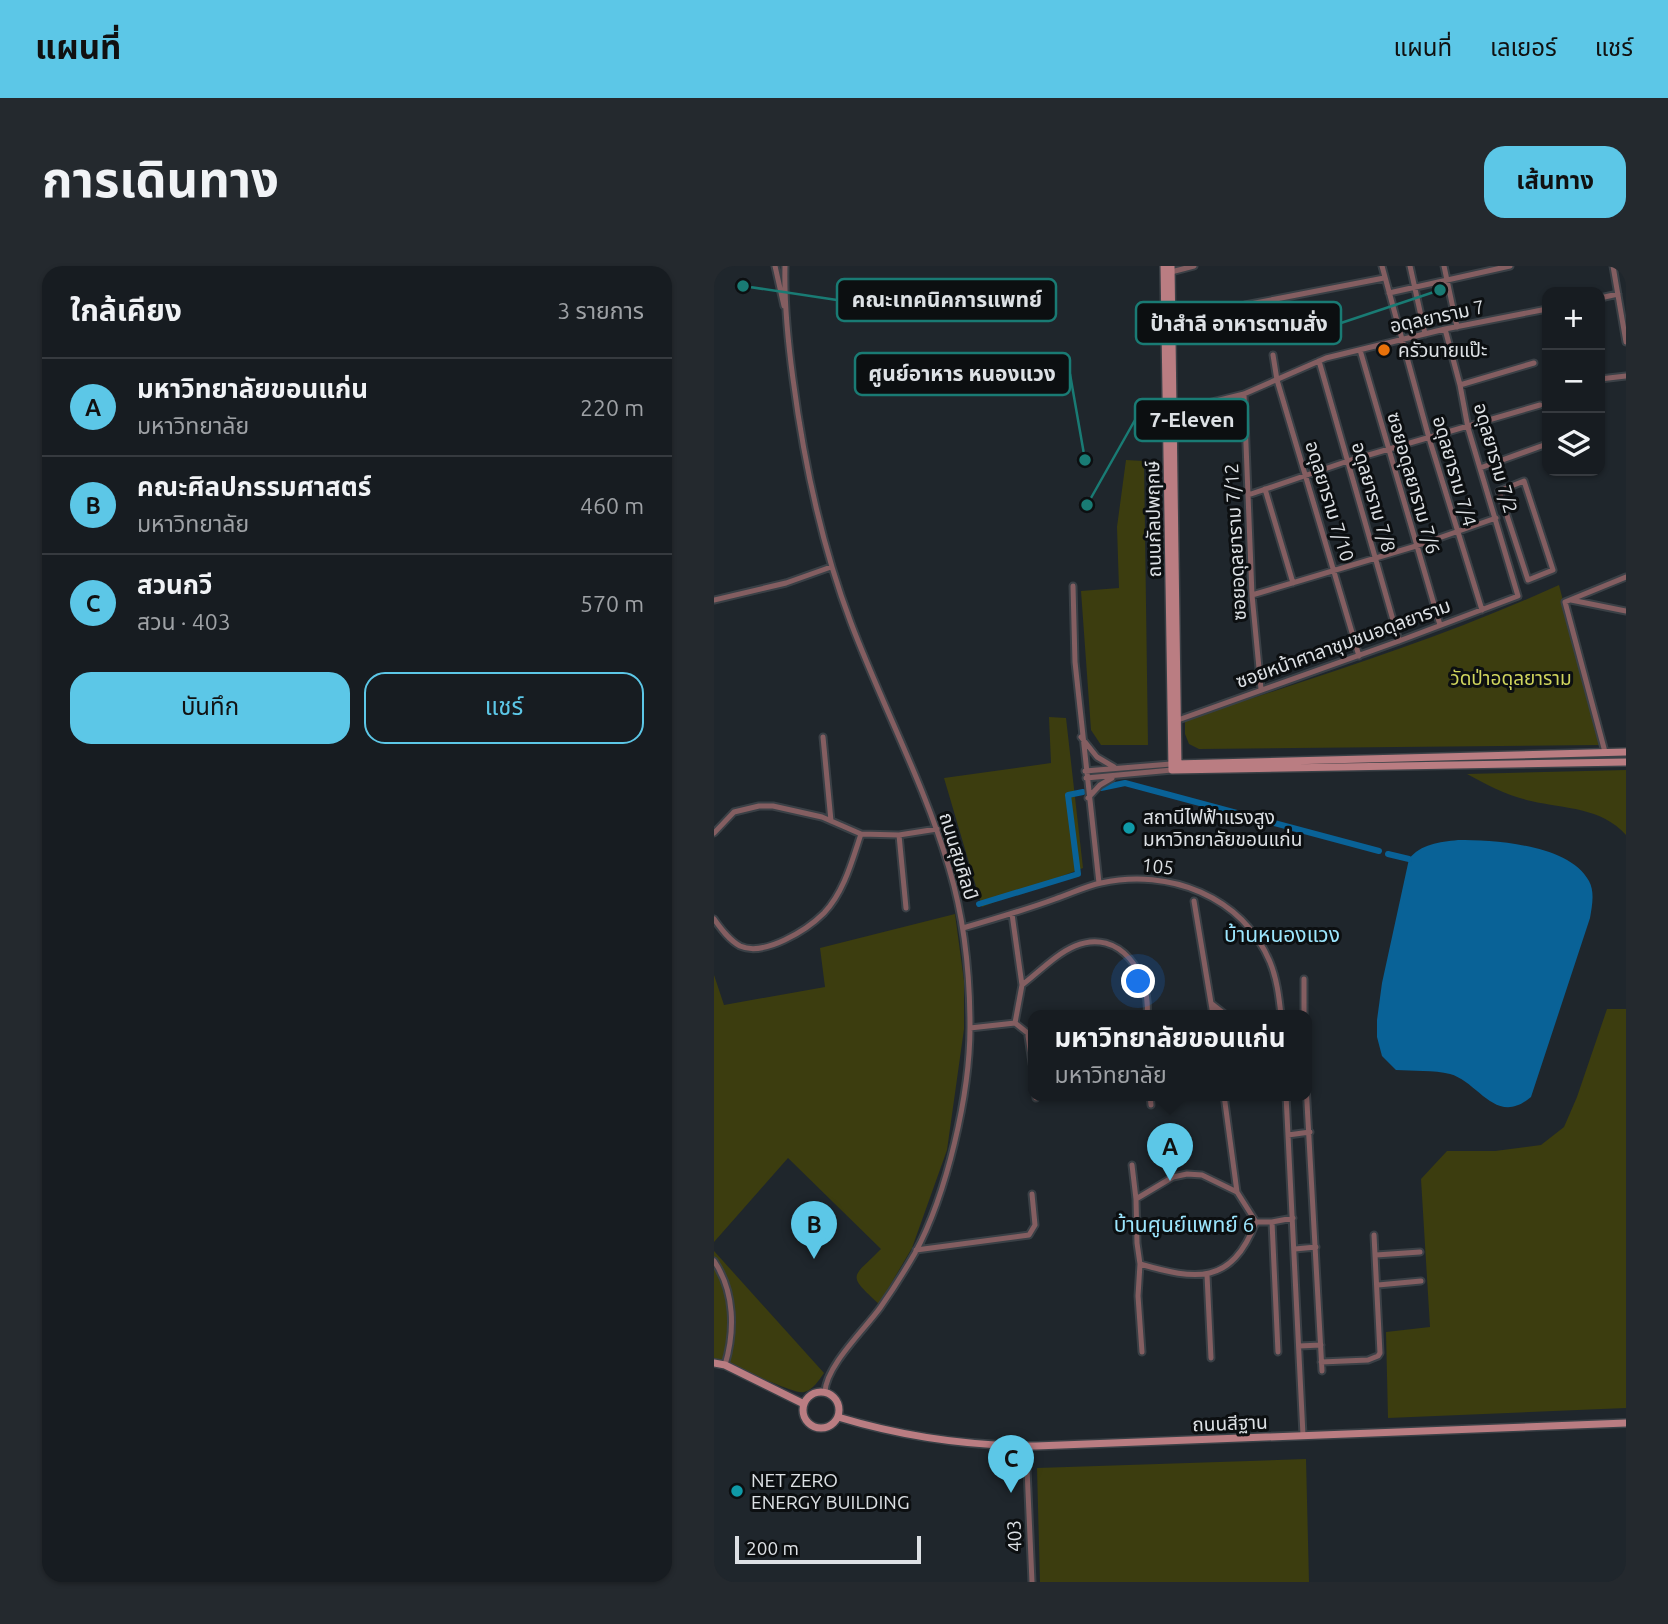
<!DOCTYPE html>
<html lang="th">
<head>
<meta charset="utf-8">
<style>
  :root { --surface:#171c21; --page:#24292e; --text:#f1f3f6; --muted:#9ea1a5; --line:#363a3f; --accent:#5cc7e7 }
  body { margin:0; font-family:Ubuntu,"Noto Sans Thai",sans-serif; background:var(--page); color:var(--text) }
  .controls { position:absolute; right:21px; top:21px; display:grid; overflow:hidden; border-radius:14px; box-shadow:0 2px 5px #0004 }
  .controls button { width:63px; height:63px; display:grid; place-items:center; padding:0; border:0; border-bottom:2px solid var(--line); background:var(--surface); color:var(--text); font:35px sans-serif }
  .scale { position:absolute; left:21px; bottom:18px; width:186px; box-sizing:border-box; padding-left:7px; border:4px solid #dde1e5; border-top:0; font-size:19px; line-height:24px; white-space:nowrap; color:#dde1e5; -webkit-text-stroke:5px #0c0f11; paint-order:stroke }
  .you { position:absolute; left:425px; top:716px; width:24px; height:24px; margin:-18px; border:5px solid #fff; border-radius:50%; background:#1a73e8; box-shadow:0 0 0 10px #1a73e833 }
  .badge { display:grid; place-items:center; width:46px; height:46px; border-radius:50%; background:var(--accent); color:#111; font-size:23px; font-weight:700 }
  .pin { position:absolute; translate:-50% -58px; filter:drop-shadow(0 2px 4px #0008) }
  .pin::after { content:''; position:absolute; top:37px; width:24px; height:21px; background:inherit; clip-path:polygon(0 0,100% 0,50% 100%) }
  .popup { position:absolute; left:314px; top:744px; width:284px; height:91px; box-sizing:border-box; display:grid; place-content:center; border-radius:14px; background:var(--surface); filter:drop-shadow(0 2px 5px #0005); font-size:23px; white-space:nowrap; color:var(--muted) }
  .popup b { font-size:26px; color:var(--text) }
  .popup::after { content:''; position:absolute; left:50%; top:100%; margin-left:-14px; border:14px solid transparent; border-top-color:var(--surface) }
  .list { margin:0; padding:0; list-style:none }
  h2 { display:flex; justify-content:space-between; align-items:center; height:91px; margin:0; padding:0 28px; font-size:30px }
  h2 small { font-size:23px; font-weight:400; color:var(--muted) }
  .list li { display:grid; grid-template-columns:46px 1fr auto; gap:21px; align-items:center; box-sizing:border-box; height:98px; padding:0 28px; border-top:2px solid var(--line) }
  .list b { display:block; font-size:26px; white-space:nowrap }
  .list p { margin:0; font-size:23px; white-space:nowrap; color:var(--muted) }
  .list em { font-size:23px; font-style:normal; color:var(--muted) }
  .actions { display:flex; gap:14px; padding:21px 28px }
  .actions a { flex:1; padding:16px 0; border:2px solid var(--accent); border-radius:21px; text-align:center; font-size:24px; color:var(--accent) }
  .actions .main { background:var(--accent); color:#111 }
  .icon { flex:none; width:38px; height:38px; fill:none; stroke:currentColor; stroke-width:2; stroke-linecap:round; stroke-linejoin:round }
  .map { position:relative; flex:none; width:912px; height:1316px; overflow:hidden; border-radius:21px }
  header { display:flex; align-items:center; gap:42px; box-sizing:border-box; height:98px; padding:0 35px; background:var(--accent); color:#111 }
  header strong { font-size:33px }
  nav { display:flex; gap:38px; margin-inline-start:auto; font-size:24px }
  .intro { display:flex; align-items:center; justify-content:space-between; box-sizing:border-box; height:168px; padding:0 42px }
  h1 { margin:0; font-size:49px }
  .button { padding:18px 32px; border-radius:21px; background:var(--accent); color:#111; font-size:24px; font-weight:700 }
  main { display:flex; gap:42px; padding:0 42px }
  aside { flex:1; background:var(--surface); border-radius:21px; box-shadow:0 2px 5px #0004 }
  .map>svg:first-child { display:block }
</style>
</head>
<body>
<header>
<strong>แผนที่</strong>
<nav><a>แผนที่</a><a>เลเยอร์</a><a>แชร์</a></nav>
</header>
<div class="intro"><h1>การเดินทาง</h1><a class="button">เส้นทาง</a></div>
<main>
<aside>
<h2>ใกล้เคียง<small>3 รายการ</small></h2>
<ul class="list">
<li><span class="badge">A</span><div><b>มหาวิทยาลัยขอนแก่น</b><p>มหาวิทยาลัย</p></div><em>220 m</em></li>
<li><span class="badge">B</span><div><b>คณะศิลปกรรมศาสตร์</b><p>มหาวิทยาลัย</p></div><em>460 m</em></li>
<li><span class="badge">C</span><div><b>สวนกวี</b><p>สวน · 403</p></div><em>570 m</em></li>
</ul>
<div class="actions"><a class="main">บันทึก</a><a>แชร์</a></div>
</aside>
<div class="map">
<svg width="912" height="1316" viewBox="0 0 912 1316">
  <rect width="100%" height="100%" fill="#1f262c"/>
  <path fill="#3c3d0f" d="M 412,194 L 430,195 L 434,479 L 387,479 L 377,464 L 367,325 L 405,322 L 403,261 Z
    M 845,319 L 886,479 L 485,483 L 475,478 L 471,468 L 471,454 C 597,413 724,374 845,319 Z
    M 335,451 L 352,452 L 369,602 L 268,641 L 230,512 L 337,497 Z
    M 912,504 L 912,569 C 887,541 851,543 817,535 C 794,530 773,519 753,508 Z
    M 241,648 L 250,715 L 250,763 L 233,884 L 198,982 L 165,1038 C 131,1007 139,1012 167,983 L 74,892 L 0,976 L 0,709 L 10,739 L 111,721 L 106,682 Z
    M 893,743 L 912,743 L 912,1142 L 674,1152 L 672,1066 L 716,1061 L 707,913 L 733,885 L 781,885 L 827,879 L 850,861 L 863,831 Z
    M 0,985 L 110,1107 C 105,1114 99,1124 90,1126 C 80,1129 18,1097 0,1093 Z
    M 592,1193 L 595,1316 L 326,1316 L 323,1202 Z"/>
  <path fill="#096297" d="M 744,574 C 780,574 855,578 875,615 C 881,626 878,640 876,652 L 817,831 C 782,861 765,816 736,808 C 720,804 699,805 682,804 L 668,790 L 663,771 L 663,754 L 668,717 L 695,593 C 707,578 725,576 744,574 Z"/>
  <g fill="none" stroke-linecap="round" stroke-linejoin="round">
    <path stroke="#096297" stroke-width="6" d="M 387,522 L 411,517 L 665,585
      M 674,588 L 695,593
      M 265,638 L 364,608 L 354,529 L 369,526"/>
    <defs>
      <path id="street" d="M 61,0 L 70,40
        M 71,0 C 70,37 74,76 79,113 C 90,197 107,278 137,357 C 168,439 210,517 235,602 C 250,652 256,708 256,761 C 256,828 233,928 201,987 C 190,1006 178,1025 166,1042 C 150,1064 112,1100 111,1126
        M 668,0 L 715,172 L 768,344
        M 696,0 L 711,68
        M 730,0 L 743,61
        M 899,0 L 912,76
        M 457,6 L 480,0
        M 675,27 L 796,0
        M 886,32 L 904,28
        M 531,39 L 670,12
        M 646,84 L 726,359
        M 559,89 L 563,114 L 645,390
        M 605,95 L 685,375
        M 886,113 L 912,110
        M 746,119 L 820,97
        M 530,128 L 538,329 L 547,423
        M 461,145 L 530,128 L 612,92 L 731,63 L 833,43
        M 766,202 L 833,178
        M 810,215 L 839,304 L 814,314 L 785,225 Z
        M 551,223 L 579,317
        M 534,229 L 634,195 L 826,139
        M 359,320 L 361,396 L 385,617
        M 538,329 L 702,280 L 782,252
        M 0,334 L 72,317 L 117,301
        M 857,334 L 912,345
        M 464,454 L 685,375 L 804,330 L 754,162 L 746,119 L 731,63
        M 109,471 L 117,555
        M 367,471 L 383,491 L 400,501
        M 891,486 L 851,336 L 912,311
        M 371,505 L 457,498
        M 372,512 L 458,504
        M 374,532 L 386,519 L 398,512
        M 0,567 L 20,546 L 45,540 L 59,540 L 108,551 L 147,568 L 185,569 L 223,563
        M 185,569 L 192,642
        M 480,635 L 499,749
        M 298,648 L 308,719
        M 0,653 C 7,663 15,674 26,680 C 50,691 93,664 110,647 C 130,626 138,595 147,568
        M 249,662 C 280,653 311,644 341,633 C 356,628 372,620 387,617 C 455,602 528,630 556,696 C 563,713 565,731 567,749
        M 498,738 L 512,749
        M 590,749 L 590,713
        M 256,762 L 301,757
        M 314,770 L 320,810
        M 320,772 L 301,757 L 308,719 C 325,706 342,688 361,680 C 406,661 437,709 433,749
        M 592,819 L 608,1105
        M 322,829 L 322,832
        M 436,829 L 437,839
        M 510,829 L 523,926
        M 572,829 L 589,1169
        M 574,869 L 596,866
        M 418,899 L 422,933
        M 473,908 L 488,909 L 523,926 L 542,956 C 517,1020 482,1014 426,998 L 423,977 L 422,933 L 459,911 Z
        M 542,956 L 558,956 L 579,952
        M 558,956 L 564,1086
        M 581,983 L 602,981
        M 202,984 L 315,969 L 321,959 L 318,928
        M 662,989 L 706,986
        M 0,995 C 21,1026 21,1065 11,1099
        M 426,998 L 424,1030 L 428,1086
        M 493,1009 L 497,1092
        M 664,1019 L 707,1015
        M 585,1080 L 607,1079
        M 607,1096 L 654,1094 L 664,1090 L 666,1087 L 660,969
        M 312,1180 L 318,1316"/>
      <path id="secondary" d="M 450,0 L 458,504 L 912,496
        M 457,0 L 464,503
        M 461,498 L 912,486
        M 0,1097 L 11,1099 L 90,1138
        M89 1144a18 18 0 1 1 36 0a18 18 0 1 1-36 0Z
        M 124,1151 C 190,1171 254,1180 322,1180 L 912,1157"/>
    </defs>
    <use href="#street" stroke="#3a4046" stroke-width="9"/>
    <use href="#secondary" stroke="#3a4046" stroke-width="10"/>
    <use href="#street" stroke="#845e61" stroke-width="5"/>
    <use href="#secondary" stroke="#ba7d82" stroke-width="7"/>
  </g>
  <circle fill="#e8710a" stroke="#0c0f11" stroke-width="2.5" cx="670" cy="84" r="7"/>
  <g fill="#0f9aa8" stroke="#0c0f11" stroke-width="2.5">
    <circle cx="415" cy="562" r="7"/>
    <circle cx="23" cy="1225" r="7"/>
  </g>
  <g text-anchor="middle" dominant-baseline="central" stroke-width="6" stroke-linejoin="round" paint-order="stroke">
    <g font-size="19" fill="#dde1e5" stroke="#0c0f11">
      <text transform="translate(723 50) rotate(-12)">อดุลยาราม 7</text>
      <text transform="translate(782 192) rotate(74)">อดุลยาราม 7/2</text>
      <text transform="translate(741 205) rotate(74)">อดุลยาราม 7/4</text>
      <text transform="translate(700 217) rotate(74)">ซอยอดุลยาราม 7/6</text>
      <text transform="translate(660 231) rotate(74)">อดุลยาราม 7/8</text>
      <text transform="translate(616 235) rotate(73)">อดุลยาราม 7/10</text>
      <text transform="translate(439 253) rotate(-91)">ถนนกัลปพฤกษ์</text>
      <text transform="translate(521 276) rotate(-93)">ซอยอดุลยาราม 7/12</text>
      <text transform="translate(629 377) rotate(-20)">ซอยหน้าศาลาชุมชนอดุลยาราม</text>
      <text transform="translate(245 590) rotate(73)">ถนนสุขศิลป์</text>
      <text transform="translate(444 600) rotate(6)">105</text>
      <text transform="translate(516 1157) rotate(-2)">ถนนสีฐาน</text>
      <text transform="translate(300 1270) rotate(-92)">403</text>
    </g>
    <g font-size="19" fill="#dde1e5" stroke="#0c0f11" text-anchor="start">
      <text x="684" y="84">ครัวนายแป๊ะ</text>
      <text x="429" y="551">สถานีไฟฟ้าแรงสูง<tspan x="429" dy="22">มหาวิทยาลัยขอนแก่น</tspan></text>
      <text x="37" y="1214">NET ZERO<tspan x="37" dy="22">ENERGY BUILDING</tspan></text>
    </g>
    <g font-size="19" fill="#d0d55d" stroke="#0c0f11">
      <text x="797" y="412">วัดป่าอดุลยาราม</text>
    </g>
    <g font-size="21" fill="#9ce6fe" stroke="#0c0f11">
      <text x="568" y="668">บ้านหนองแวง</text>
      <text x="470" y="958">บ้านศูนย์แพทย์ 6</text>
    </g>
  </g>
  <path fill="none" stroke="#197b74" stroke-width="2.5" d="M29 20L123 34M726 24L627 57M371 194L356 108M373 239L421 154"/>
  <g fill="#197b74" stroke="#0c0f11" stroke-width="2.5">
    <circle cx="29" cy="20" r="7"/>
    <circle cx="726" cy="24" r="7"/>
    <circle cx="371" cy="194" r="7"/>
    <circle cx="373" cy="239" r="7"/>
  </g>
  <g fill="#0c0f11" stroke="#197b74" stroke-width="2.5">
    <rect x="123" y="13" width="219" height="42" rx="7"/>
    <rect x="422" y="36" width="205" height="42" rx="7"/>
    <rect x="141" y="87" width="215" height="42" rx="7"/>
    <rect x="421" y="133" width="113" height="42" rx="7"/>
  </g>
  <g font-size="21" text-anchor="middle" font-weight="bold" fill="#dde1e5">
    <text x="233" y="41">คณะเทคนิคการแพทย์</text>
    <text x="525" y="65">ป้าสำลี อาหารตามสั่ง</text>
    <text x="248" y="115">ศูนย์อาหาร หนองแวง</text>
    <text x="478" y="161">7-Eleven</text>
  </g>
</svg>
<div class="controls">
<button>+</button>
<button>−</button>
<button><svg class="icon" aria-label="layers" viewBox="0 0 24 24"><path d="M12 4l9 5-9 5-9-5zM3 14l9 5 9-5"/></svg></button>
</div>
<div class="scale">200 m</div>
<div class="you"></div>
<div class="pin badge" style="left:456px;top:915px">A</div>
<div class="popup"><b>มหาวิทยาลัยขอนแก่น</b>มหาวิทยาลัย</div>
<div class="pin badge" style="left:100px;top:993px">B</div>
<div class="pin badge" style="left:297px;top:1227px">C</div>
</div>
</main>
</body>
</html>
